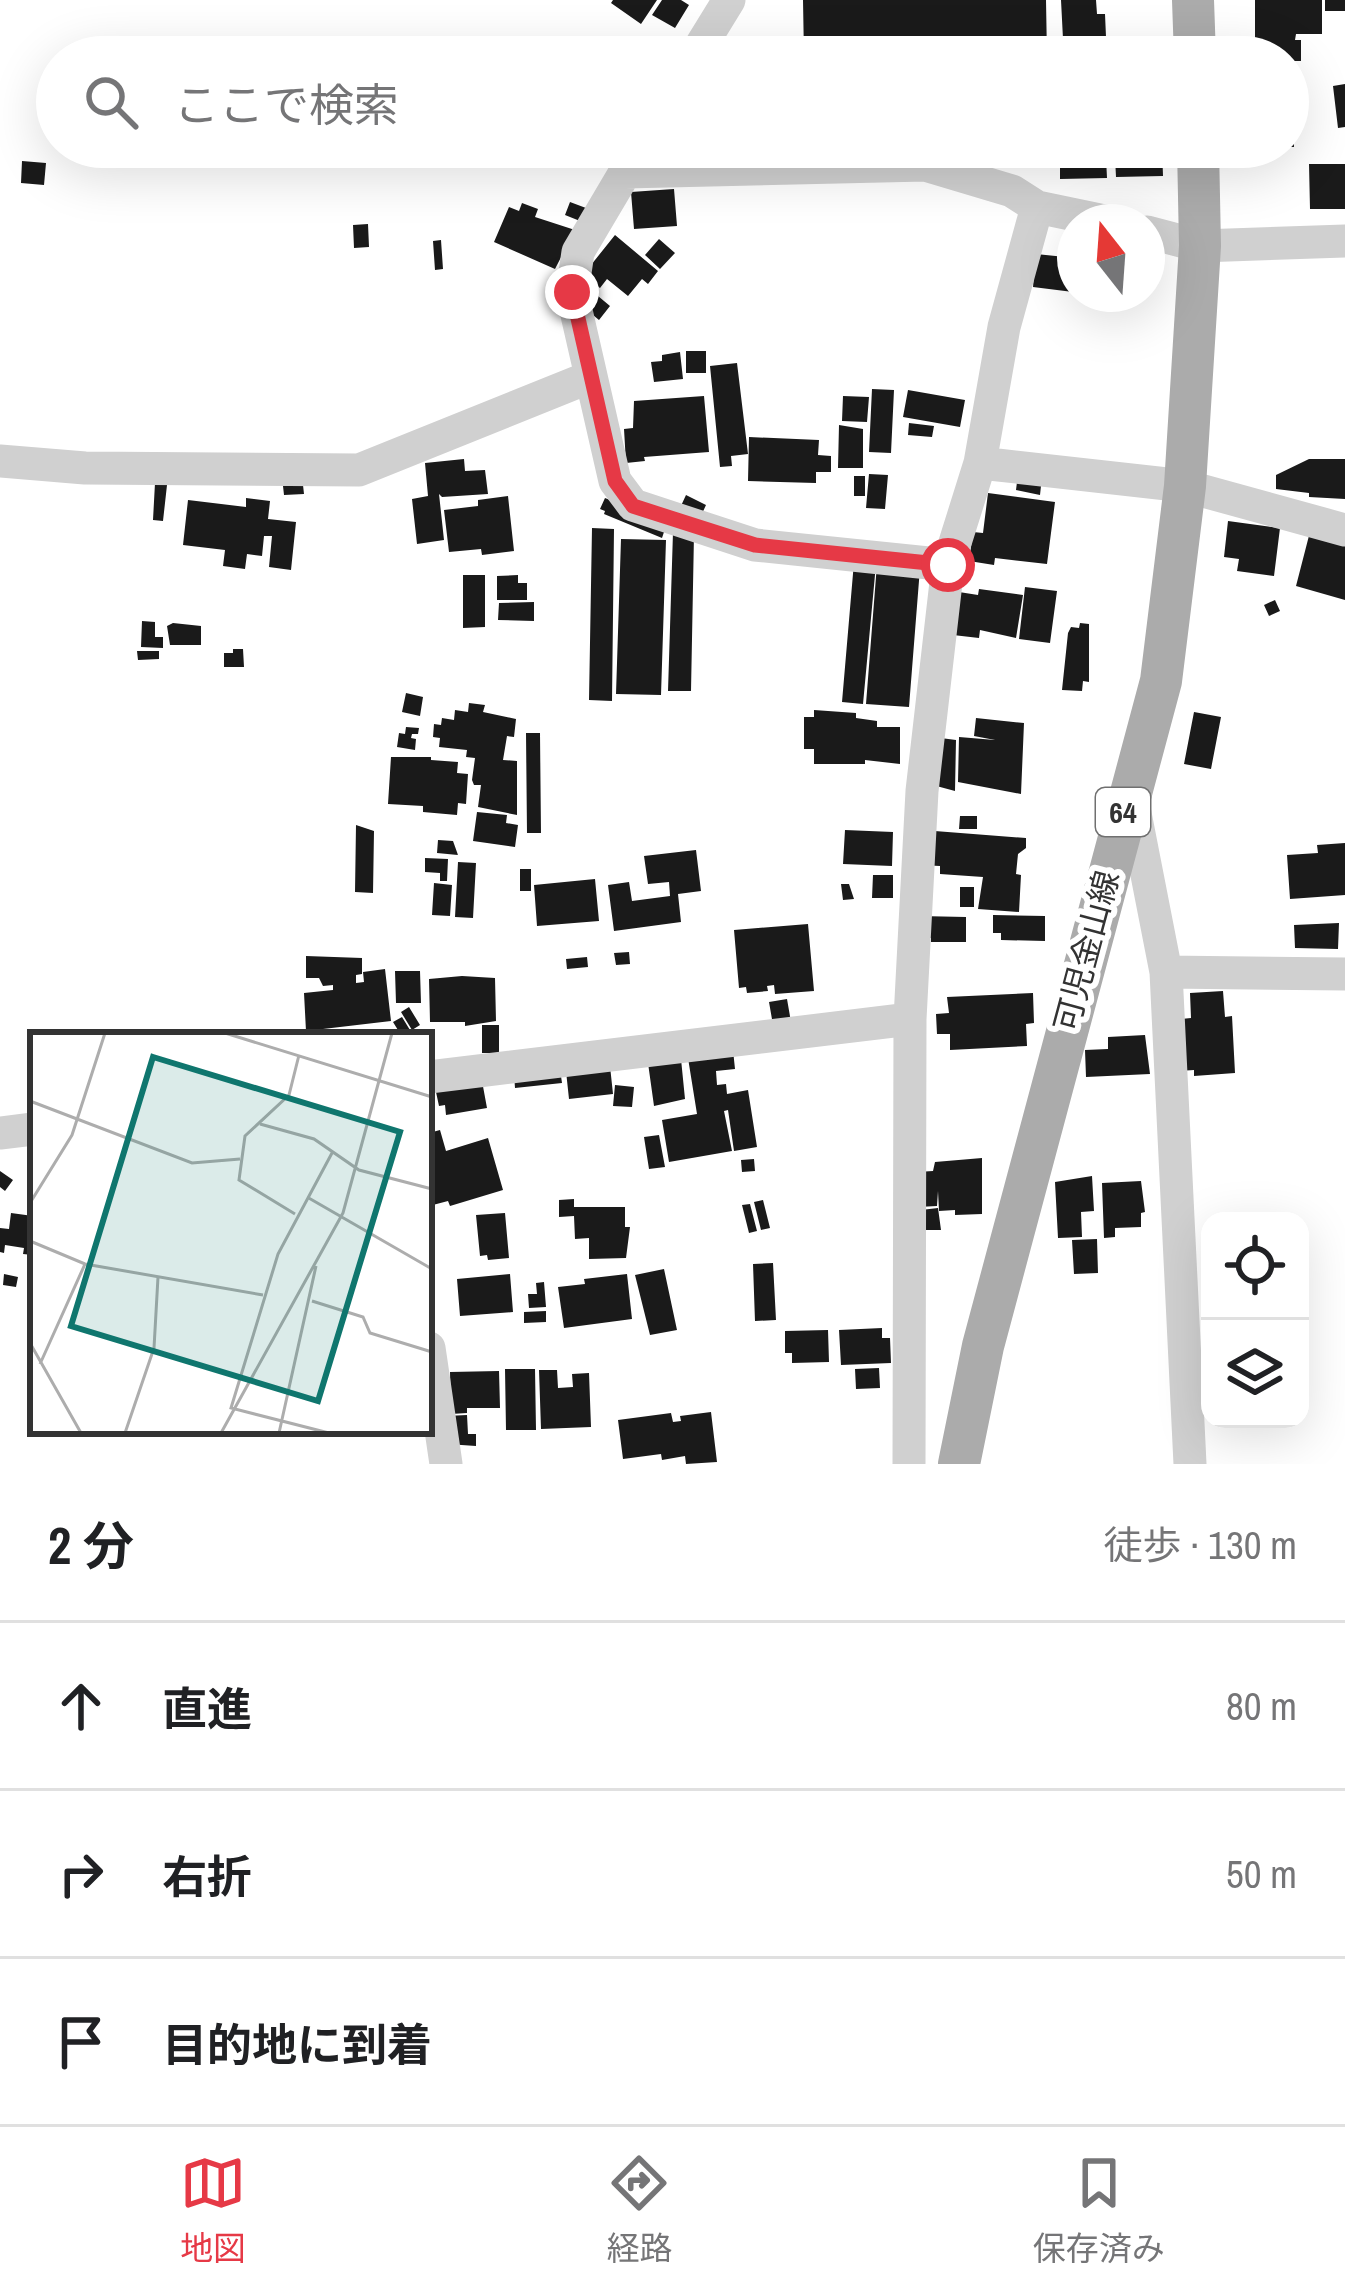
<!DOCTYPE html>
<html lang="ja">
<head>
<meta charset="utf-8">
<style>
  :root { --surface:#fff; --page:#f6f6f6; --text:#202124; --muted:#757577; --line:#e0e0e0; --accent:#e63946 }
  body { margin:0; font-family:"Archivo Narrow","Noto Sans JP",sans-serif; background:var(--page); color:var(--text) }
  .controls { position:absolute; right:36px; bottom:36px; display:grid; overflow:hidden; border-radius:24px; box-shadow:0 12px 48px #0002 }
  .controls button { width:108px; height:108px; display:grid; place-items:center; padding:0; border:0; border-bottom:3px solid var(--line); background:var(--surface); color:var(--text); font:60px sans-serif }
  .compass { position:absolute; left:1057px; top:204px; width:108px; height:108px; border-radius:50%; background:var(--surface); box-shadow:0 12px 48px #0002; rotate:343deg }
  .stop { position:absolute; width:36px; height:36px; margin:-27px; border:9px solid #e63946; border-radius:50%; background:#fff }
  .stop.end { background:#e63946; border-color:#fff; box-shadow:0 3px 12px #0008 }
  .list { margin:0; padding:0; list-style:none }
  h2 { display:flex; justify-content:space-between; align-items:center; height:156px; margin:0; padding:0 48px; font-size:51px }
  h2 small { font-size:39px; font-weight:400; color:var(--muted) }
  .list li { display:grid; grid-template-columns:78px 1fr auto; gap:36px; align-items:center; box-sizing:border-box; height:168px; padding:0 48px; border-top:3px solid var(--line) }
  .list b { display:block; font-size:45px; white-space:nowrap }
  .list em { font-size:39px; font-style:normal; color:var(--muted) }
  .icon { flex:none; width:66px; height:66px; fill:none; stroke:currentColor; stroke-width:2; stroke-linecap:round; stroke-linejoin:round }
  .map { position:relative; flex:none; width:1345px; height:1464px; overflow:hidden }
  .search { position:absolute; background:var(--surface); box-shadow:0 12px 48px #0002; left:36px; right:36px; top:36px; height:132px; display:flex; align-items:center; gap:30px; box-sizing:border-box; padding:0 42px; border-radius:66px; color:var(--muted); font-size:45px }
  .sheet { height:660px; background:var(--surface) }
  nav { display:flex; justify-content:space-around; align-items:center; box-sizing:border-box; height:168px; border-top:3px solid var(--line); background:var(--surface); font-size:33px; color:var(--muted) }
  nav a { display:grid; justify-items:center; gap:6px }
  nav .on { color:var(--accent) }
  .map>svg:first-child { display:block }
</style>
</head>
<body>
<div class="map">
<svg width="1345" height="1464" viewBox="0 0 1345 1464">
  <rect width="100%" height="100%" fill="#fff"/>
  <path fill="#1a1a1a" d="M 613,0 L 657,0 L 641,24 L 611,3 Z
    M 662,0 L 681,0 L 689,5 L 675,28 L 652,15 Z
    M 803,0 L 1046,0 L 1047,57 L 804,57 Z
    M 1061,0 L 1096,0 L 1097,14 L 1105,14 L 1106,37 L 1093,37 L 1094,54 L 1070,55 L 1069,39 L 1064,39 L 1064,55 L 1059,55 L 1063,39 Z
    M 1255,0 L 1322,0 L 1322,34 L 1296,34 L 1295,40 L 1301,40 L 1301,61 L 1288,61 L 1288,57 L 1255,57 Z
    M 1325,0 L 1345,0 L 1345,11 L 1325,11 Z
    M 1345,84 L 1345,127 L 1338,128 L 1333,86 Z
    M 1288,102 L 1292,102 L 1294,147 L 1288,147 Z
    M 1060,147 L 1162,147 L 1163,176 L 1116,177 L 1115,157 L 1106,158 L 1107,178 L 1060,179 Z
    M 1016,151 L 1041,157 L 1038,167 L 1014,160 Z
    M 22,161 L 46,163 L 44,185 L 21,183 Z
    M 1309,164 L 1345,164 L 1345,209 L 1310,209 Z
    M 674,189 L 677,226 L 634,229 L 631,192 Z
    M 570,202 L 586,208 L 580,221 L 565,215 Z
    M 522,203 L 538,209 L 535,217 L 575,230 L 555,269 L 494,242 L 509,207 L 519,211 Z
    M 368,224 L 369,247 L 354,248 L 353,225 Z
    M 615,235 L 658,271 L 648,284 L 642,279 L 628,296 L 607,279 L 600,288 L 583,275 Z
    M 659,239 L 675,253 L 660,269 L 645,255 Z
    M 441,240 L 443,269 L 435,270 L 433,241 Z
    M 1036,254 L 1075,258 L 1073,292 L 1033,287 Z
    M 598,296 L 610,306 L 599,320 L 587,310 Z
    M 686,351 L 706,351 L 706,373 L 686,373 Z
    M 680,352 L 683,379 L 654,382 L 651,362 L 662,361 L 662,355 Z
    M 737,363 L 748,454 L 731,456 L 732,466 L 720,467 L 710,366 Z
    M 872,389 L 894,390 L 891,453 L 869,452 Z
    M 908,390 L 965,400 L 960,427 L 903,417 Z
    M 704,396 L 709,452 L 644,457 L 645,461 L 626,463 L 624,429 L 633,428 L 634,401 Z
    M 843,396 L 869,397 L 867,422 L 842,421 Z
    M 909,423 L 934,426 L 932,437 L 908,435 Z
    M 839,425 L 863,429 L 863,468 L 838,468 Z
    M 749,437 L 819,440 L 818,455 L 831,456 L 831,472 L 816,472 L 816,483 L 748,481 Z
    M 464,459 L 465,471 L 485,470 L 488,494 L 442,497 L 439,494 L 444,540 L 417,544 L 412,499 L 428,496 L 425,463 Z
    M 1309,459 L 1345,459 L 1345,499 L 1309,497 L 1309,493 L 1276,489 L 1276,475 Z
    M 869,474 L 888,475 L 885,509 L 866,508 Z
    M 854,476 L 865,476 L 865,496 L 854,496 Z
    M 1017,482 L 1041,486 L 1040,495 L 1016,490 Z
    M 155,483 L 167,485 L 163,521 L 153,520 Z
    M 303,485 L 304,494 L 284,495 L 283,486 Z
    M 988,493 L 1055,502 L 1047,564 L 995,558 L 994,565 L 969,561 L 973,532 L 983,533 Z
    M 686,495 L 706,505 L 700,518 L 680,508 Z
    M 508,496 L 514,551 L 482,555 L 481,549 L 449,552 L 444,510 L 478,506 L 478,500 Z
    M 246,498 L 270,501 L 268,519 L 296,522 L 291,570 L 269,567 L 272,536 L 264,536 L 262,556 L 247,554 L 245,569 L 223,566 L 225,550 L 183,545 L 188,500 L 246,507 Z
    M 605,498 L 667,523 L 662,538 L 604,514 L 605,511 L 600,509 Z
    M 1228,521 L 1280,528 L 1274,576 L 1237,571 L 1239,559 L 1224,557 Z
    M 1312,524 L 1345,533 L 1345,600 L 1296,586 Z
    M 592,528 L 614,529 L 612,701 L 589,700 Z
    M 673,532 L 694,534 L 691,691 L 668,691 Z
    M 621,539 L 666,540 L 661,695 L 616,694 Z
    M 854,562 L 876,564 L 863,704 L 842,702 Z
    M 877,564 L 920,568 L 909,707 L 866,704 Z
    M 463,575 L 485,575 L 485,627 L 463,628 Z
    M 518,575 L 518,583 L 527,583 L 527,600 L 497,600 L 497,576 Z
    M 1025,587 L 1057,591 L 1050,643 L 1019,639 Z
    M 979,589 L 1023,595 L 1016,638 L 980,630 L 979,638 L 953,635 L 959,592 L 978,595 Z
    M 1275,600 L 1280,611 L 1269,616 L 1264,605 Z
    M 534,602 L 534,621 L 498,620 L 499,603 Z
    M 142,621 L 155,622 L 155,637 L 163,637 L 163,648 L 141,647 Z
    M 173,623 L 201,626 L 201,645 L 170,645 L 167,626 Z
    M 1080,623 L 1089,624 L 1089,682 L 1083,681 L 1082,691 L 1062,690 L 1068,633 L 1071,627 L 1079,628 Z
    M 233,649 L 243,649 L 244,667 L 224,667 L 224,653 L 233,653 Z
    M 137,651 L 159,651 L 159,659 L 138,660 Z
    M 406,693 L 423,697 L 420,716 L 402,712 Z
    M 469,703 L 485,705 L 483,712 L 516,719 L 514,737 L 507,736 L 503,760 L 517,761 L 517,815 L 478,807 L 481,785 L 474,785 L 472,780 L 475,758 L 466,757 L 467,750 L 439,747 L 440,738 L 433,737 L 434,724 L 441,725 L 442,718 L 454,720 L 455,710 L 468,712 Z
    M 814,710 L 856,713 L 856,718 L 877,721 L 877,727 L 900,727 L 900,764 L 865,760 L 865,764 L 814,764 L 814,749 L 804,749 L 804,717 L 814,717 Z
    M 1194,712 L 1221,717 L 1211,769 L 1184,764 Z
    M 976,718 L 1024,723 L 1021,794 L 958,782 L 959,737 L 995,740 L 974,736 Z
    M 406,727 L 419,728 L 418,734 L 412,734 L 411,738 L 416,739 L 415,750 L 397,747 L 399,733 L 405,734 Z
    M 526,733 L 540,733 L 541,833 L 527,833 Z
    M 933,737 L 956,740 L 955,791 L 929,784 Z
    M 391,757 L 431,757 L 431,760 L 458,762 L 457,773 L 468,774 L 466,804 L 458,803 L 457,815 L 423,812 L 423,806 L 388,804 Z
    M 477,812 L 507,815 L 506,823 L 518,825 L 515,847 L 473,841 Z
    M 960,816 L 977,816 L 977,829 L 959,829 Z
    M 356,825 L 374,831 L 373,893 L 355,892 Z
    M 845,830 L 893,832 L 892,866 L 843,864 Z
    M 922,830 L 1026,838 L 1026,848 L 1018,854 L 1016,874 L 1021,875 L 1019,912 L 978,909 L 983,877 L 940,874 L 940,866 L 920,865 Z
    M 438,840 L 453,841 L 458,855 L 437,853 Z
    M 1345,843 L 1345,895 L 1290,899 L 1287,855 L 1318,853 L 1317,845 Z
    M 696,850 L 701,891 L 678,894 L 681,922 L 614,931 L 608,885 L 629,882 L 632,901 L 670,896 L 669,882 L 648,884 L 644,856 Z
    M 425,858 L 448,859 L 447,881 L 440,881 L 440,873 L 425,872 Z
    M 458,862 L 476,863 L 473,918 L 455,917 Z
    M 520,869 L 531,869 L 531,891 L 520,891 Z
    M 873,875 L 893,875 L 893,898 L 872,898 Z
    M 595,879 L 599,921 L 537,926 L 534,885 Z
    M 434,883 L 452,885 L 450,916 L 432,915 Z
    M 841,884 L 849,884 L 854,899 L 843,900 Z
    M 960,887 L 974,887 L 974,907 L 960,907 Z
    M 993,915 L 1045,916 L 1045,941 L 1001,940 L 1001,933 L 993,933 Z
    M 919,916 L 966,917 L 966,942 L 931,942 L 931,938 L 919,937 Z
    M 1339,923 L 1338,949 L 1295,948 L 1294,925 Z
    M 808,924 L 814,991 L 775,994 L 774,985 L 767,986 L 768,991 L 747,993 L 746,987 L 739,988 L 734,930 Z
    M 629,952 L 630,964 L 616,965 L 614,953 Z
    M 306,956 L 362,958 L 362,974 L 356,975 L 356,983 L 364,982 L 363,972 L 385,969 L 391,1021 L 306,1031 L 304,993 L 333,990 L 333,985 L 323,986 L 319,978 L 306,978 Z
    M 587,957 L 588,967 L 567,969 L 566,959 Z
    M 395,971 L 420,971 L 421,1003 L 396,1003 Z
    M 462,976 L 495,978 L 496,1021 L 465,1026 L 465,1022 L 430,1022 L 429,979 Z
    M 1223,991 L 1225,1017 L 1232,1016 L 1235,1073 L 1194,1076 L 1194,1070 L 1179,1071 L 1181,1019 L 1191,1018 L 1190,993 Z
    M 1033,993 L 1034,1023 L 1026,1024 L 1027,1046 L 950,1050 L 950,1034 L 937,1034 L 936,1014 L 949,1013 L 947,997 Z
    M 787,999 L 791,1022 L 773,1025 L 769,1002 Z
    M 409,1007 L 420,1025 L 412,1030 L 401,1012 Z
    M 402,1017 L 413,1035 L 401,1035 L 393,1022 Z
    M 482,1025 L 499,1025 L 499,1053 L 482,1053 Z
    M 1145,1035 L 1150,1074 L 1086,1077 L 1085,1050 L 1108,1049 L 1108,1037 Z
    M 733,1050 L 735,1069 L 716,1071 L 717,1085 L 726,1084 L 727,1094 L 748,1090 L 757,1147 L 734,1151 L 728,1110 L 724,1111 L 732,1151 L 669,1162 L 662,1120 L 697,1114 L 688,1058 Z
    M 681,1059 L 685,1099 L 654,1106 L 648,1063 Z
    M 610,1066 L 613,1094 L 569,1099 L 566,1071 Z
    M 560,1069 L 562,1083 L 515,1088 L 514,1074 Z
    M 482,1081 L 487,1108 L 446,1115 L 445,1105 L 439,1106 L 436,1092 Z
    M 615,1085 L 634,1087 L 632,1107 L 613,1106 Z
    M 440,1130 L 446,1151 L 488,1138 L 503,1190 L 450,1206 L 448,1201 L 429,1206 L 429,1133 Z
    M 659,1135 L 665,1167 L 649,1169 L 644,1137 Z
    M 982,1158 L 982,1214 L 955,1215 L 955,1210 L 939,1211 L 938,1191 L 937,1206 L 918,1207 L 917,1172 L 933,1171 L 935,1162 Z
    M 754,1159 L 755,1171 L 742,1172 L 741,1160 Z
    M 0,1171 L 13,1180 L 5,1191 L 0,1187 Z
    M 1092,1176 L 1094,1211 L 1081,1212 L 1082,1237 L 1058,1238 L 1055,1182 Z
    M 1141,1181 L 1145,1212 L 1141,1213 L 1141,1227 L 1115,1228 L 1115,1237 L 1104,1238 L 1102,1183 Z
    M 574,1199 L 574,1207 L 625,1207 L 625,1227 L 630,1227 L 626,1258 L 589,1259 L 589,1238 L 575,1239 L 574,1216 L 559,1217 L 559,1200 Z
    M 763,1200 L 770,1228 L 761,1230 L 754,1202 Z
    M 750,1204 L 757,1231 L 749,1233 L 742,1205 Z
    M 938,1208 L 941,1230 L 921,1230 L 921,1210 Z
    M 11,1213 L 33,1216 L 33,1255 L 23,1254 L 24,1248 L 5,1245 L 4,1253 L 0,1252 L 0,1228 L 9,1229 Z
    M 505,1213 L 509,1258 L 488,1260 L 487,1255 L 480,1256 L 476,1215 Z
    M 1097,1239 L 1098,1273 L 1074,1274 L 1072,1240 Z
    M 773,1263 L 776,1320 L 755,1321 L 753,1264 Z
    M 664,1269 L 677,1330 L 650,1335 L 635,1275 Z
    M 4,1274 L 18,1277 L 16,1287 L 3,1285 Z
    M 510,1274 L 513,1312 L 460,1316 L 457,1279 Z
    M 627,1274 L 632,1319 L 564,1328 L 558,1287 L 585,1284 L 584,1279 Z
    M 544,1282 L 546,1307 L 529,1308 L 528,1294 L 537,1294 L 536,1283 Z
    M 546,1311 L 546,1322 L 524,1323 L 524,1312 Z
    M 882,1328 L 882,1338 L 890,1338 L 891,1363 L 841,1365 L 839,1330 Z
    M 828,1330 L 829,1362 L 792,1363 L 792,1353 L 785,1353 L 785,1331 Z
    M 879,1368 L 880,1388 L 856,1389 L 855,1369 Z
    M 505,1369 L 535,1369 L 536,1430 L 506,1430 Z
    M 539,1370 L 557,1370 L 558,1388 L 573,1387 L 572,1374 L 589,1373 L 591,1427 L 541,1429 Z
    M 499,1371 L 500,1408 L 467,1408 L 467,1413 L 451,1414 L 450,1372 Z
    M 711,1412 L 717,1462 L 686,1464 L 685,1456 L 662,1460 L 661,1454 L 623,1459 L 618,1420 L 671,1413 L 673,1422 L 681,1421 L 680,1416 Z
    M 467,1415 L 468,1434 L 476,1434 L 476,1446 L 447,1444 L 446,1416 Z"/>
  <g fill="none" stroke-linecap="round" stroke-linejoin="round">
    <path stroke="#d0d0d0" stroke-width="33" d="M 694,57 L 729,0
      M 640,147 L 578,252 L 572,293 L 615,481 L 633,505 L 755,545 L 948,565
      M 625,172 L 925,165 L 1012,191 L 1037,207 L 1109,222
      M 1147,232 L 1200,246 L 1345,241
      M 0,461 L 85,468 L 359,470 L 590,377
      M 980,463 L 1185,486 L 1345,530
      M 1132,798 L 1166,972 L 1190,1464
      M 1166,972 L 1345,974
      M 429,1077 L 910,1019
      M 0,1133 L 33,1129
      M 429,1348 L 446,1464
      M 909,1464 L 910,1019 L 922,791 L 948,565 L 980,463 L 1004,327 L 1037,207"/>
    <path stroke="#ababab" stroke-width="42" d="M 1193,0 L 1195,57
      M 959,1464 L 983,1346 L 1161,681 L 1185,486 L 1200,246 L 1198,147"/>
  </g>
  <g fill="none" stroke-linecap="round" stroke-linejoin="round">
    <path stroke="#e63946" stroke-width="15" d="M 572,292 L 615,481 L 633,506 L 755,545 L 948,565"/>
  </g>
  <g text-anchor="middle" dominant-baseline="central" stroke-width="12" stroke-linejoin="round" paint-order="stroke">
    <rect fill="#fff" stroke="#707070" stroke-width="3" x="1096" y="788" width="54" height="48" rx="9"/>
    <g font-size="30" font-weight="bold" fill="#333">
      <text x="1123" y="812">64</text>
    </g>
    <g font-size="33" fill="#333" stroke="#fff">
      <text transform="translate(1086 951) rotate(-75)">可児金山線</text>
    </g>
  </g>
  <g transform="translate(30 1032)">
    <rect width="402" height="402" fill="#fff"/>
    <path fill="none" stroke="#adadad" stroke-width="3" d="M 195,1 L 402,65M 0,69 L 162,131 L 210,127M 230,92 L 284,107 L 329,138 L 402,157M 277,165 L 402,237M 0,171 L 42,103 L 75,1M 265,182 L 209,148 L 215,104 L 259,63 L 269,23M 0,209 L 55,232 L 233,263M 282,269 L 333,285 L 340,301 L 402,320M 0,311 L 51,401M 10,332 L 55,232M 95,401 L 124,316 L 128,245M 191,401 L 313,181 L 362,1M 249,401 L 286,234M 299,401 L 201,376 L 248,222 L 302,121"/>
    <path fill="#0f766e" fill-opacity="0.15" stroke="#0f766e" stroke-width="6" d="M 123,25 L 370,100 L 288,369 L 41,294 Z"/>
    <rect width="402" height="402" fill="none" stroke="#333" stroke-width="6"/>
  </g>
</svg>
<div class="controls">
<button><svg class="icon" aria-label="locate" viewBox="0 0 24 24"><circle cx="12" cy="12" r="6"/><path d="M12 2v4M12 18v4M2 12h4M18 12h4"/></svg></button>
<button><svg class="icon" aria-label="layers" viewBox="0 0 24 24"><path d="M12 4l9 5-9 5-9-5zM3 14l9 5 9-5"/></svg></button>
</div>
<svg class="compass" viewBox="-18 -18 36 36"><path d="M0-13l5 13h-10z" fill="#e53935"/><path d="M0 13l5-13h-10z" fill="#757577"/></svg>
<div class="stop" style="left:948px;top:565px"></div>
<div class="stop end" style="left:572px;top:292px"></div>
<div class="search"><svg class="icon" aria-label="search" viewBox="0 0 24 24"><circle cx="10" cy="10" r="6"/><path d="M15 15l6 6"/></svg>ここで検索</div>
</div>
<section class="sheet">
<h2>2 分<small>徒歩 · 130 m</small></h2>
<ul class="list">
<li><svg class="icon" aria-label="ahead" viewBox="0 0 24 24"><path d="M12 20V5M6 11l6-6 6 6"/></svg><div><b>直進</b></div><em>80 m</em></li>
<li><svg class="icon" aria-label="right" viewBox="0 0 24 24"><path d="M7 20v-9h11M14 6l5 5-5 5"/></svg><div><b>右折</b></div><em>50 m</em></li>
<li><svg class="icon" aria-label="arrive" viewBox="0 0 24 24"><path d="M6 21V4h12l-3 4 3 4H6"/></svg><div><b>目的地に到着</b></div></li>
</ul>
</section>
<nav>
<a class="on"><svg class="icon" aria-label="map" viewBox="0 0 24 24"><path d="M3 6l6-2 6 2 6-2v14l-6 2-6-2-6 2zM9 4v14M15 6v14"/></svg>地図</a>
<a><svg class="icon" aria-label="directions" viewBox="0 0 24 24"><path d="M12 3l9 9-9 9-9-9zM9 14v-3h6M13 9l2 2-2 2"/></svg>経路</a>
<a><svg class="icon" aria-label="saved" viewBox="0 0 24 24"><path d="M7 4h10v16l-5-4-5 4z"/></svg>保存済み</a>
</nav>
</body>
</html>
